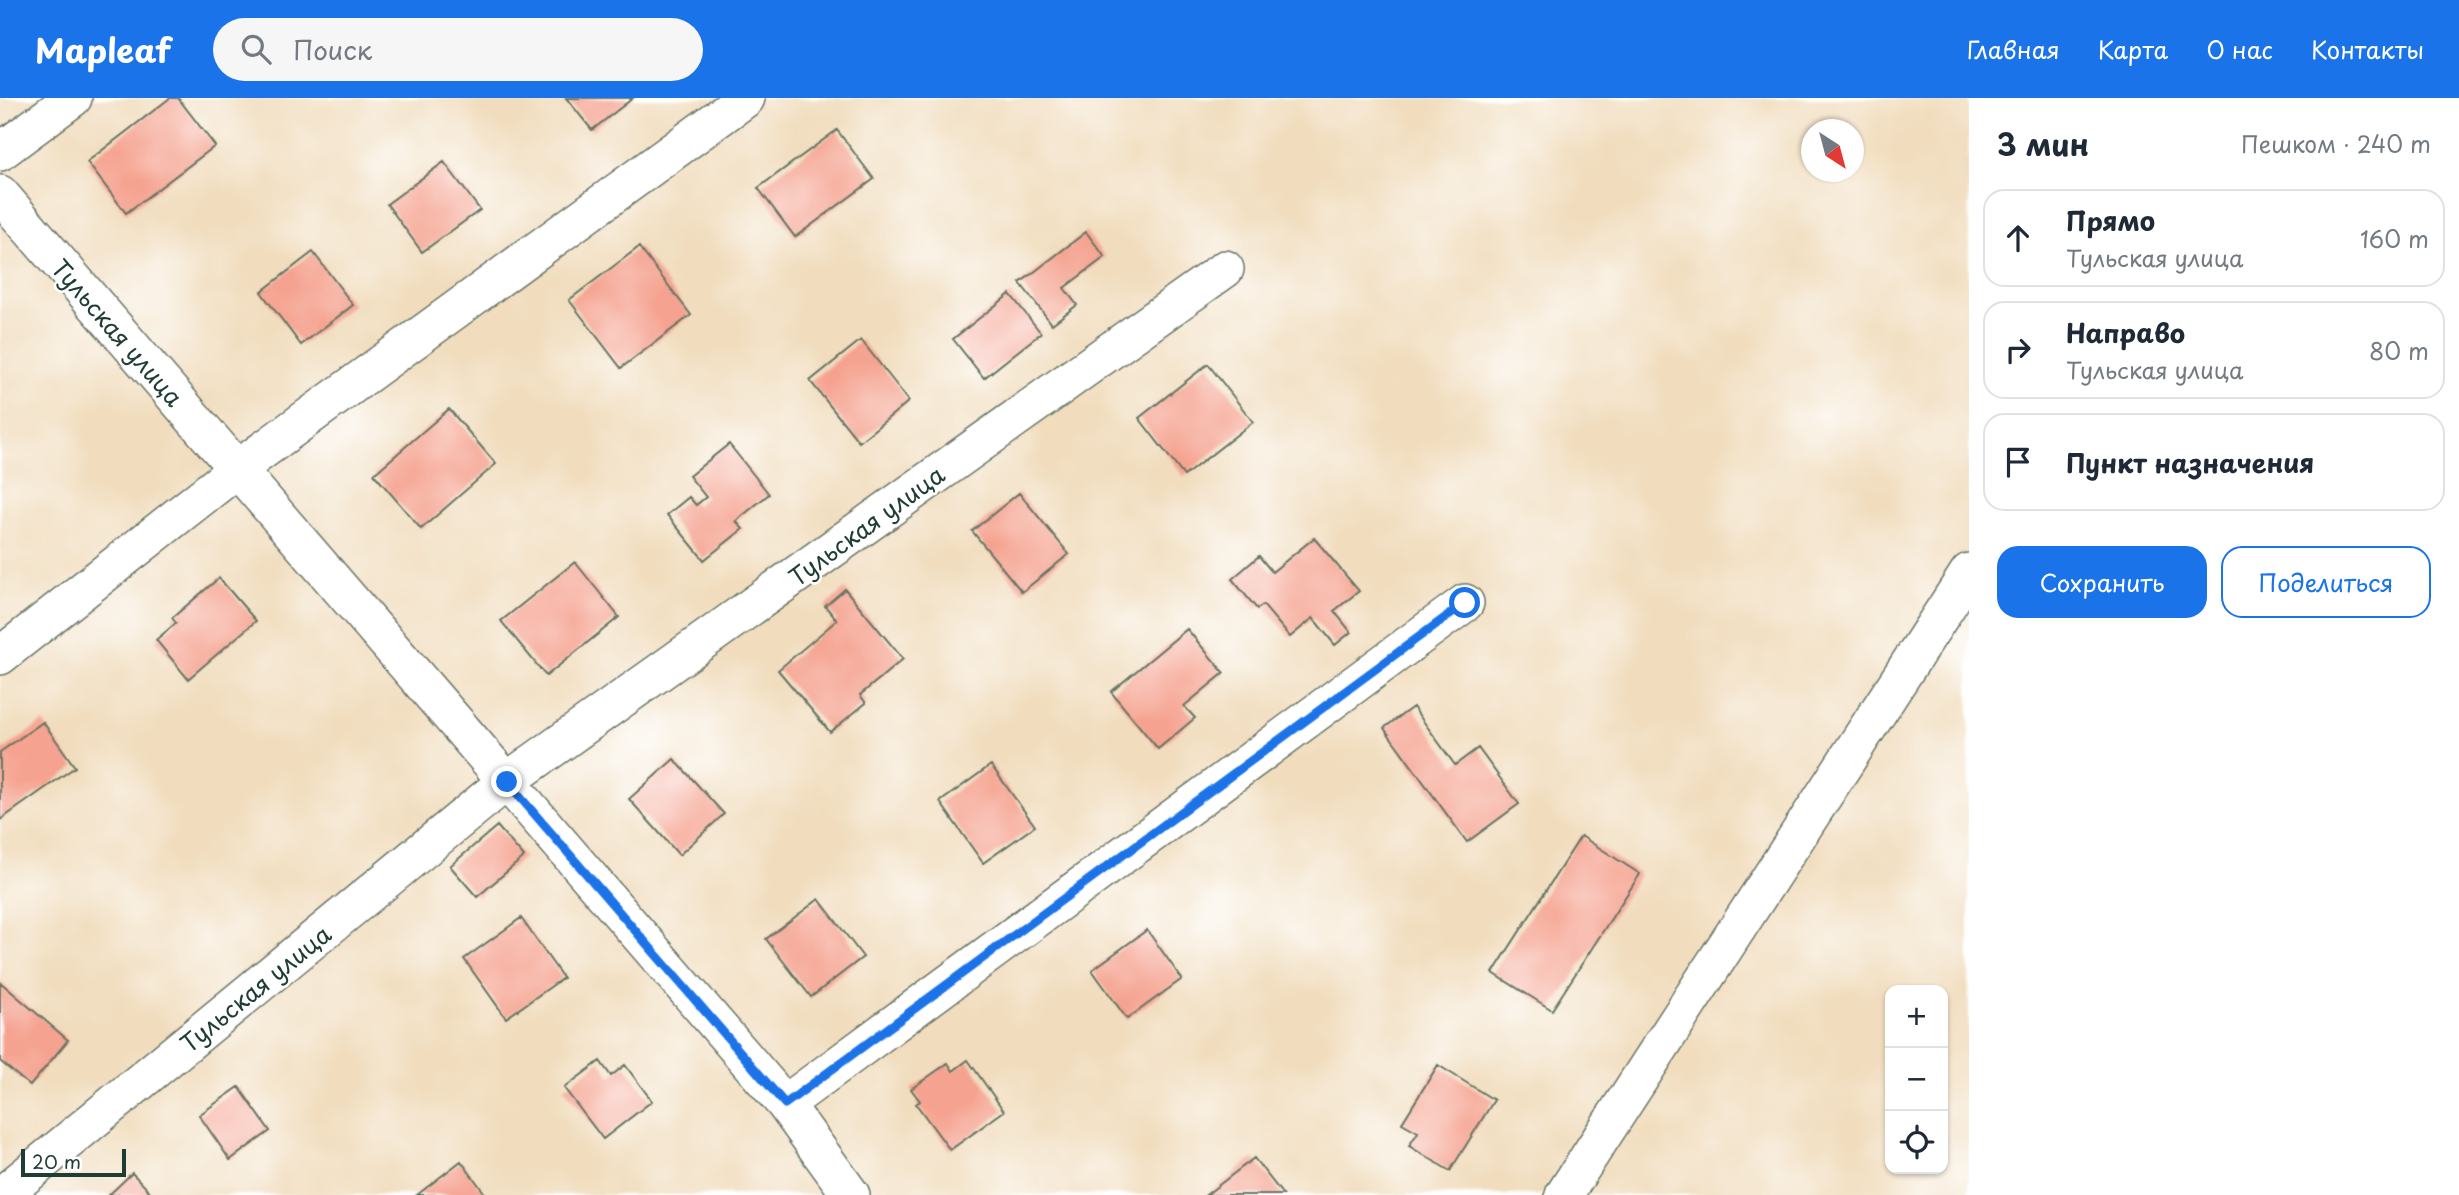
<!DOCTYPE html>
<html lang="ru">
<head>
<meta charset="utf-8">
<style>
  :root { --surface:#fff; --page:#f6f6f7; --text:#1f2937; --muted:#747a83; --line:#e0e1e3; --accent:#1a73e8 }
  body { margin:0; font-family:"Playpen Sans",sans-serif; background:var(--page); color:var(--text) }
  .controls { position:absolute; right:21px; bottom:21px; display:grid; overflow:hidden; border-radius:14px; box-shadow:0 2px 5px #0004 }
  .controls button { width:63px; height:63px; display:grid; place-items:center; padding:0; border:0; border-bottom:2px solid var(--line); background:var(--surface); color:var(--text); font:35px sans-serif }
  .compass { position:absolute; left:1801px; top:21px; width:63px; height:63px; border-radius:50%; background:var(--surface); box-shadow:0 2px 5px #0004; rotate:144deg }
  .scale { position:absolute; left:21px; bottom:18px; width:105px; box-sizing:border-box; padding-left:7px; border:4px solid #1f3d34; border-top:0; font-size:19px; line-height:24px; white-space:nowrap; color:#1f3d34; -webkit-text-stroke:5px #fff; paint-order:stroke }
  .stop { position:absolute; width:21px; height:21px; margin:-16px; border:5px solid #1a73e8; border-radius:50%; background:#fff }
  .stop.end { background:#1a73e8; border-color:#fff; box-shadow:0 2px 7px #0008 }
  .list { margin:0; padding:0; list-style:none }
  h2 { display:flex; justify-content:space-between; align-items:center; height:91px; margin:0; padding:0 28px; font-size:30px }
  h2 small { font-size:23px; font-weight:400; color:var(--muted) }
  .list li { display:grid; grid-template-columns:46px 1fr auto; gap:21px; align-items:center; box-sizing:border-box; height:98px; margin:0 14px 14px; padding:0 14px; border:2px solid var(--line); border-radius:21px }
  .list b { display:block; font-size:26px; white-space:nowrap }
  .list p { margin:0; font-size:23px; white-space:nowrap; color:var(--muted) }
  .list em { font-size:23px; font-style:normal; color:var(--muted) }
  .actions { display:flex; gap:14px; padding:21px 28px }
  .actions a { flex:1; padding:16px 0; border:2px solid var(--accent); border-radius:21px; text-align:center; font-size:24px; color:var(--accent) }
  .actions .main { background:var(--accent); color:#fff }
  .icon { flex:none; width:38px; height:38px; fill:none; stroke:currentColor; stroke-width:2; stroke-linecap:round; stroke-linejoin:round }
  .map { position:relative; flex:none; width:1969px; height:1097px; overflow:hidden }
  header { display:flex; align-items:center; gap:42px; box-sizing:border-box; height:98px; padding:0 35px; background:var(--accent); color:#fff }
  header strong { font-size:33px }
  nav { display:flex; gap:38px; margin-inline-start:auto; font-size:24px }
  .search { width:490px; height:63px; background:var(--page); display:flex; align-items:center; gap:18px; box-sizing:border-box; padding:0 24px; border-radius:38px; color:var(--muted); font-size:26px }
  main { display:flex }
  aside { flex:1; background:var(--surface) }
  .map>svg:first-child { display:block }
</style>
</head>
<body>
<header>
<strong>Mapleaf</strong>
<div class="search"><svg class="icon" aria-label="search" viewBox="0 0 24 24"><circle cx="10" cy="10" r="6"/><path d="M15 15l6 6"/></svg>Поиск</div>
<nav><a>Главная</a><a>Карта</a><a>О нас</a><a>Контакты</a></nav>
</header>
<main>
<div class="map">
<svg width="1969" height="1097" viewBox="0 0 1969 1097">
  <rect width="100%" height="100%" fill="#fff"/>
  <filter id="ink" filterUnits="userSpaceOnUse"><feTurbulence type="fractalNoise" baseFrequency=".0143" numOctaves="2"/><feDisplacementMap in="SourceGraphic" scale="14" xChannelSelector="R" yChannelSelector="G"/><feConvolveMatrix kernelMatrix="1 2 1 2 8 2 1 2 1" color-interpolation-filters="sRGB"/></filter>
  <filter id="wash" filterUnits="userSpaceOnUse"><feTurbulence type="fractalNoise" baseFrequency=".00686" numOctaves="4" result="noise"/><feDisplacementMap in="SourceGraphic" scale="28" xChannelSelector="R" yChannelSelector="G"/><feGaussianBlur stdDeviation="1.57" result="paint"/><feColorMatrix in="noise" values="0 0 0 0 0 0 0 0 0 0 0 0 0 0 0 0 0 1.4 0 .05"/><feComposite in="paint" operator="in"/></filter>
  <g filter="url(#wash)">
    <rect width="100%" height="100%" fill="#f1ddbe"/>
    <g id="blocks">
      <path fill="#f5a390" d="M 170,0 L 178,0 L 215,48 L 126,115 L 87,64 Z
        M 566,0 L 633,0 L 592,32 Z
        M 837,32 L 874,81 L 795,139 L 758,90 Z
        M 444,64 L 480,112 L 422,154 L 387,106 Z
        M 1086,134 L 1105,159 L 1064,190 L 1077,207 L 1052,226 L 1020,185 Z
        M 639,149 L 691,217 L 621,270 L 569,202 Z
        M 313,154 L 353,207 L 301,247 L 261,194 Z
        M 1010,196 L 1041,235 L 984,280 L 953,241 Z
        M 861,242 L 909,303 L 859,344 L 810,283 Z
        M 1208,266 L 1253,324 L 1184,378 L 1139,320 Z
        M 449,311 L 496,366 L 421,431 L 374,376 Z
        M 729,346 L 769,396 L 736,423 L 743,431 L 704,462 L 667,417 L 689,399 L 696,407 L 706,399 L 689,378 Z
        M 1019,395 L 1069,456 L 1022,494 L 972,433 Z
        M 1314,440 L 1359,493 L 1334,513 L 1351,534 L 1335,547 L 1313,520 L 1290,539 L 1263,507 L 1257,511 L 1232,481 L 1259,458 L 1272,474 Z
        M 575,464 L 619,519 L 546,578 L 501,523 Z
        M 219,480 L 256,523 L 188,581 L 156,542 L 176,525 L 172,520 Z
        M 845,491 L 903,561 L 860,597 L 866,605 L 830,634 L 778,572 L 837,522 L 825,508 Z
        M 1187,531 L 1224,575 L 1184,608 L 1195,620 L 1158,651 L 1111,594 Z
        M 1413,609 L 1455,667 L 1478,650 L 1519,706 L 1467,744 L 1384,630 Z
        M 43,624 L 75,669 L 0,722 L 0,654 Z
        M 674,661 L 724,716 L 679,757 L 629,701 Z
        M 991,667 L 1035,728 L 983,765 L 940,704 Z
        M 497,728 L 524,759 L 477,799 L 450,768 Z
        M 1581,738 L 1640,776 L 1552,912 L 1493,875 Z
        M 819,801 L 863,859 L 811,899 L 766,841 Z
        M 521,820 L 563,880 L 506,920 L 464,861 Z
        M 1147,832 L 1182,881 L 1127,921 L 1092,872 Z
        M 0,884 L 68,942 L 30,988 L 0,963 Z
        M 968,962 L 1004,1013 L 950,1052 L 916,1006 L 920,1003 L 911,991 L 948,965 L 953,973 Z
        M 600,963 L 611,978 L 625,967 L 652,1003 L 603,1041 L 564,990 Z
        M 1438,967 L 1494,1002 L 1450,1073 L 1409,1048 L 1418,1034 L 1402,1025 Z
        M 239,989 L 270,1033 L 230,1062 L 199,1017 Z
        M 1254,1060 L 1283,1097 L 1206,1097 Z
        M 461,1063 L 486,1097 L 417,1097 Z
        M 132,1075 L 153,1097 L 109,1097 Z"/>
    </g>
  </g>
  <g filter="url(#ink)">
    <use href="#blocks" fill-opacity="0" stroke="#687564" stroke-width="2"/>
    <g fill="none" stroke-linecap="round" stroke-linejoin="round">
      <defs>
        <path id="minor" d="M 0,54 L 73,0
          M 0,96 L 785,1006 L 851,1097
          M 0,558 L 236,372 L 746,0
          M 785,1006 L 1465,505
          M 2,1097 L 507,683 L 1225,171
          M 1564,1097 L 1969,474"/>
      </defs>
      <use href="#minor" stroke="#687564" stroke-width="40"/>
      <use href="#minor" stroke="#fff" stroke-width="37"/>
    </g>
  </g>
  <g fill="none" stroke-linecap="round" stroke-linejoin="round" filter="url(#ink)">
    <path stroke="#1a73e8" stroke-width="9" d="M 507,684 L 785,1006 L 1465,505"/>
  </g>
  <g text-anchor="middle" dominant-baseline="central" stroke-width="5" stroke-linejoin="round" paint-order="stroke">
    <g font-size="24" fill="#1f3d34" stroke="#fff">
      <text transform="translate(118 234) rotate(49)">Тульская улица</text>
      <text transform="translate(866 427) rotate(-36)">Тульская улица</text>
      <text transform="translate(255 890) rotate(-39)">Тульская улица</text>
    </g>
  </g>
</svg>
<div class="controls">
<button>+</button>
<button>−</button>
<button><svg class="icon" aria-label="locate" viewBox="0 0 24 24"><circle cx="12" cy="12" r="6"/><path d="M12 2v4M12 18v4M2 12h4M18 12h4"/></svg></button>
</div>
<svg class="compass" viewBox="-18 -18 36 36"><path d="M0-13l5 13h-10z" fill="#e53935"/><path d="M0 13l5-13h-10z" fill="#747a83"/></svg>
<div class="scale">20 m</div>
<div class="stop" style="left:1465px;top:505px"></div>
<div class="stop end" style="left:507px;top:684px"></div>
</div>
<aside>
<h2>3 мин<small>Пешком · 240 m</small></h2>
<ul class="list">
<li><svg class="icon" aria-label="ahead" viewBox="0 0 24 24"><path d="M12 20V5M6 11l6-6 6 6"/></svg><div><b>Прямо</b><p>Тульская улица</p></div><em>160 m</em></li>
<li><svg class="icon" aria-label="right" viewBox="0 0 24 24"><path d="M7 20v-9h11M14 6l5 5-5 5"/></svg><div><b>Направо</b><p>Тульская улица</p></div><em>80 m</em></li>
<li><svg class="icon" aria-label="arrive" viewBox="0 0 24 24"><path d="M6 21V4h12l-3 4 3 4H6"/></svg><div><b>Пункт назначения</b></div></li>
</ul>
<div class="actions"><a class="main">Сохранить</a><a>Поделиться</a></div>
</aside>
</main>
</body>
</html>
